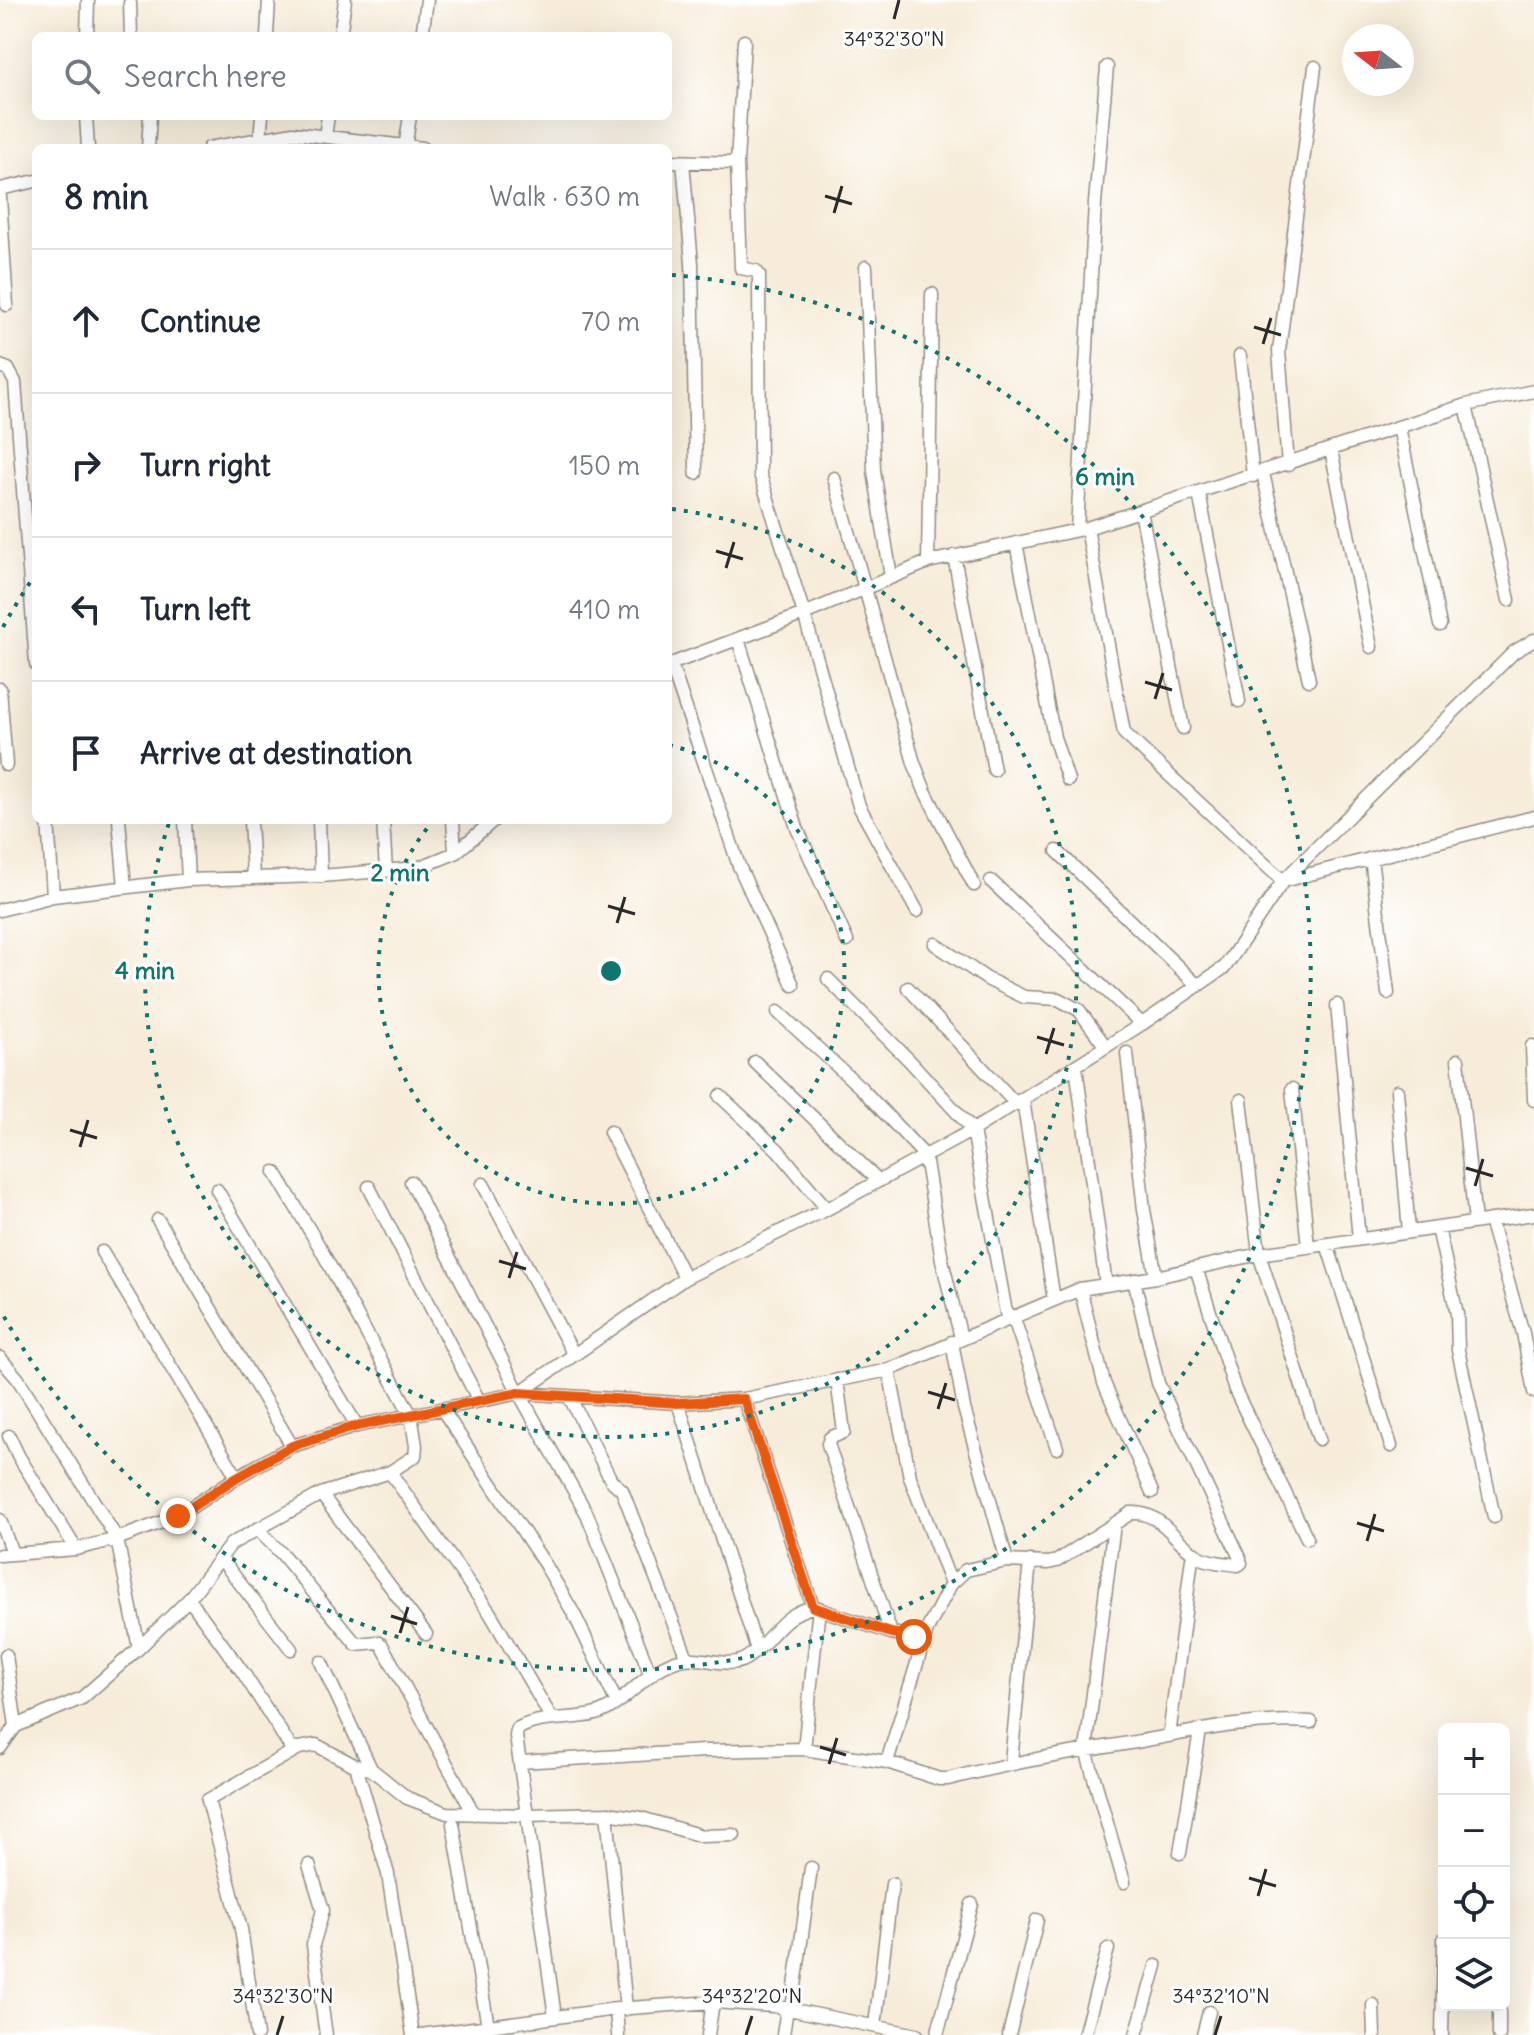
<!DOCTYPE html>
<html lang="en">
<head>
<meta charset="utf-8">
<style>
  :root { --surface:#fff; --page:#f6f6f7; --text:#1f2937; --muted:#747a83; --line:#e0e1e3 }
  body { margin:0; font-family:Delius,sans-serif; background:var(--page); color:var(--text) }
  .controls { position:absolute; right:24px; bottom:24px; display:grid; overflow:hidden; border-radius:12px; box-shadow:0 8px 32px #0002 }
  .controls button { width:72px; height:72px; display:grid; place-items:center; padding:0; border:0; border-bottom:2px solid var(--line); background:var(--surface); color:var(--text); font:40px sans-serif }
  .compass { position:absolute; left:1342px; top:24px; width:72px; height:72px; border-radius:50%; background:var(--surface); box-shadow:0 8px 32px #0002; rotate:287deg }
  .stop { position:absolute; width:24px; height:24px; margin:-18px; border:6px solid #ea580c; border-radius:50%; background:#fff }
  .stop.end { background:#ea580c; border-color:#fff; box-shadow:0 2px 8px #0008 }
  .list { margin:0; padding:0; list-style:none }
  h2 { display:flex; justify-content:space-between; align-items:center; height:104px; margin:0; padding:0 32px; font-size:34px }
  h2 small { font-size:26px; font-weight:400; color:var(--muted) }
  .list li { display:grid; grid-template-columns:52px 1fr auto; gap:24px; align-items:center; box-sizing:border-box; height:144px; padding:0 32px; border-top:2px solid var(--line) }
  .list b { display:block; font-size:30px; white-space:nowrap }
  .list em { font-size:26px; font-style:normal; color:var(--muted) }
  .icon { flex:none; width:44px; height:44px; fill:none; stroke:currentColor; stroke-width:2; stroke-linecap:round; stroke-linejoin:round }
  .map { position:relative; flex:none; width:1534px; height:2035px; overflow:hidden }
  .search { position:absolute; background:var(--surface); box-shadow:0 8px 32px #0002; left:32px; top:32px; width:640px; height:88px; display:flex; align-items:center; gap:20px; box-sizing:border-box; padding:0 28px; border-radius:12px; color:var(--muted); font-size:30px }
  .panel { position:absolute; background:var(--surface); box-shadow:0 8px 32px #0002; left:32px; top:144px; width:640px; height:680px; border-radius:12px }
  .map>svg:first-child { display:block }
</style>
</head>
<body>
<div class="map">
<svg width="1534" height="2035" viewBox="0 0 1534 2035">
  <rect width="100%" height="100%" fill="#fff"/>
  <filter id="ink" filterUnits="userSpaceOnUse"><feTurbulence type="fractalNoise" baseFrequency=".0125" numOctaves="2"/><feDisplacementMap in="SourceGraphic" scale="16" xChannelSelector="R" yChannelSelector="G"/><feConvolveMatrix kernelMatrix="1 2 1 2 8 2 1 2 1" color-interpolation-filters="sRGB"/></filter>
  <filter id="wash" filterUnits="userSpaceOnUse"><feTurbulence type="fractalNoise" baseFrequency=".006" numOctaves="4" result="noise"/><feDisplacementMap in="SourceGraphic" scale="32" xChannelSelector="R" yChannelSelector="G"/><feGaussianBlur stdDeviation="1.8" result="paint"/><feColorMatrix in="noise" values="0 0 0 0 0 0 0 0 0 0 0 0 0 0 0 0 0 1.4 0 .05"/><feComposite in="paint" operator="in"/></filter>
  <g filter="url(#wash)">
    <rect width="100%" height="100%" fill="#f7ecd9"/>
  </g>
  <g filter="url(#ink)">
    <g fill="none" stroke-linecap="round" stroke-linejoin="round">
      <defs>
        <path id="minor" d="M 130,3 L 131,36
          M 87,36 L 88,0
          M 267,36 L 269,0
          M 340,36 L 345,0
          M 422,36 L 427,0
          M 744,41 L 737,163 L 741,268 L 756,271 L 759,275 L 760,474 L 804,614 L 859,806 L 917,911
          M 86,116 L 88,148
          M 325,136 L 328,116
          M 260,138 L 262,116
          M 148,148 L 150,116
          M 209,148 L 293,133 L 423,148
          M 405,148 L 410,116
          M 668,161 L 737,163
          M 683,162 L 692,264 L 696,473
          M 0,189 L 36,181
          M 0,197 L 7,305
          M 866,267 L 874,471 L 891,577
          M 1240,356 L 1253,476
          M 0,366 L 8,369 L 15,382 L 36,664
          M 1466,405 L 1509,600
          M 1399,427 L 1440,625
          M 1331,450 L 1371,647
          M 1288,465 L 1279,351 L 1315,67
          M 1263,473 L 1309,680
          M 834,478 L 914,763 L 925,791 L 974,885
          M 1199,493 L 1239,701
          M 1141,511 L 1183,728
          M 1087,528 L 1124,733 L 1283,881 L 1534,817
          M 1077,530 L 1095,203 L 1107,67
          M 1016,543 L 1054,737 L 1068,780
          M 954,556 L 994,770
          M 928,562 L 932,294
          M 738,639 L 797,828 L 847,941
          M 671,664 L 739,866 L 793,985
          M 668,665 L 804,614 L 928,562 L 1087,528 L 1466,405 L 1534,391
          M 0,689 L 6,765
          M 48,820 L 53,896
          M 119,820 L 125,887
          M 185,820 L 188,880
          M 250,820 L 253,877
          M 319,820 L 321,876
          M 383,820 L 386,871
          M 453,820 L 455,853
          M 1057,851 L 1198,986
          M 1371,858 L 1388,993
          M 991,881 L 1142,1024
          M 0,910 L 53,896 L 188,880 L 321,876 L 418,868 L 455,853 L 494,820
          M 935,944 L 987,979 L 1024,997 L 1058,999 L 1079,1010 L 1106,1047
          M 828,979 L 909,1060 L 973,1130 L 1007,1318
          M 908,988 L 1016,1104
          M 1337,1005 L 1359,1239
          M 778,1012 L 861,1088 L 925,1156 L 942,1260 L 961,1338
          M 1532,1046 L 1534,1100
          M 1127,1053 L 1144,1210 L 1156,1277
          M 1458,1060 L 1475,1222
          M 755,1062 L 879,1181
          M 1076,1067 L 1106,1285
          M 1292,1089 L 1308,1247
          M 1397,1091 L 1409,1232
          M 720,1096 L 778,1150 L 827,1209
          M 1023,1100 L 1054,1300
          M 1241,1100 L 1259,1254 L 1319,1439
          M 610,1132 L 685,1278
          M 411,1182 L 519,1393 L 587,1514 L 650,1673
          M 483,1184 L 574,1355
          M 369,1187 L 479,1401
          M 217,1190 L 357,1426
          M 158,1220 L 292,1446
          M 1490,1220 L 1523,1333 L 1534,1392
          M 1438,1228 L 1457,1314 L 1458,1350 L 1494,1517
          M 1327,1244 L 1391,1446
          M 102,1252 L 237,1477
          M 1196,1268 L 1235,1390 L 1307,1538
          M 1134,1280 L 1158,1383 L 1240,1558
          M 1080,1289 L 1104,1383 L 1152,1492
          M 1013,1316 L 1057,1448
          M 952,1342 L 964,1408 L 1007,1561
          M 0,1358 L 18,1379 L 117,1539 L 139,1648
          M 889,1370 L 910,1477 L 951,1584
          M 837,1380 L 844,1432 L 830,1438 L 828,1444 L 891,1633
          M 519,1393 L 685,1278 L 827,1209 L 973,1130 L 1142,1024 L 1225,967 L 1283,881 L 1514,652 L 1534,640
          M 569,1396 L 611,1480 L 622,1490 L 687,1658
          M 744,1399 L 813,1607
          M 678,1403 L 757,1650
          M 442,1409 L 546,1566 L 574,1614 L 616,1701
          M 9,1436 L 19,1457 L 76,1549
          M 390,1472 L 490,1613 L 552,1719
          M 321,1494 L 426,1634
          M 0,1520 L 12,1553
          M 1114,1524 L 1086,1750 L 1124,1882
          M 257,1529 L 282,1554 L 356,1644 L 378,1642 L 382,1645 L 474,1814
          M 0,1555 L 76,1549 L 117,1539 L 178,1516 L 237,1477 L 292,1446 L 357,1426 L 519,1393 L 678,1403 L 744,1399 L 889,1370 L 1080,1289 L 1156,1277 L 1259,1254 L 1534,1214
          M 221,1559 L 291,1649
          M 189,1599 L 244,1674 L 293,1751
          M 6,1655 L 16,1726
          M 321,1662 L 371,1769
          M 1169,1736 L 1192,1558
          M 0,1748 L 16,1726 L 82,1698 L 139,1648 L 189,1599 L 231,1544 L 321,1494 L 390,1472 L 415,1456 L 416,1446 L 411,1415 L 319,1246 L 275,1172
          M 804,1749 L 819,1608
          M 520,1762 L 704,1751 L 804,1749 L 887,1762 L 939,1779 L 948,1779 C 1012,1762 1076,1752 1141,1741 C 1197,1731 1254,1718 1311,1722
          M 887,1762 L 927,1630
          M 1011,1762 L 1030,1561
          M 356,1766 L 388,1874 L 413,2035
          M 607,1813 L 626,2009
          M 453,1824 L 488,2026
          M 1180,1853 L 1200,1731
          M 309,1865 L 323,1910 L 313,1945 L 326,2035
          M 1373,2005 L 1374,2035
          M 1499,2005 L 1499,2035
          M 616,2009 L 618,2035
          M 792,2009 L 811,1868
          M 555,2017 L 516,1736 L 517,1729 C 541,1715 570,1721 596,1714 C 628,1704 646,1666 684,1659 C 703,1656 728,1669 745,1659 C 771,1644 778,1615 813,1607 L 891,1633 L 914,1637 L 927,1630 L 951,1584 L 966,1570 L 1007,1561 L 1048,1563 L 1057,1561 L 1131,1513 C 1163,1511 1174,1543 1200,1557 C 1210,1563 1226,1563 1238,1565 L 1241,1563
          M 875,2026 L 892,1884
          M 257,2035 L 241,1929 L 208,1800 L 299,1748 L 316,1745 L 356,1766 L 371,1769 L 407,1798 L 447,1813 L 527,1815 L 607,1813 L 641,1818 L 702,1836 L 734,1835
          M 421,2035 L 616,2009 L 713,2002 L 774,2006 L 917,2035
          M 708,2035 L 713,2002
          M 783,2035 L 787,2008
          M 937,2035 L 972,1904
          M 1009,2035 L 1037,1920
          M 1084,2035 L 1108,1949
          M 1136,2035 L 1156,1966
          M 1203,2035 L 1209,2012
          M 1442,2035 L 1444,1939"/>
      </defs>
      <use href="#minor" stroke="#918c82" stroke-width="15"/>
      <use href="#minor" stroke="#fff" stroke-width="12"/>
    </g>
  </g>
  <g fill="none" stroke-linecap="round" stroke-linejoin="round" filter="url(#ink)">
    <path stroke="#ea580c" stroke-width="10" d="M 178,1516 L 237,1477 L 292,1446 L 357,1426 L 479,1401 L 519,1393 L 678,1403 L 744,1399 L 813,1607 L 891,1633 L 914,1637"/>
  </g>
  <path fill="none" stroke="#2b2b2b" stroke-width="3" d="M 894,19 L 899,0M 825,196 L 852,204M 834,213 L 842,186M 1254,327 L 1281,335M 1263,344 L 1271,318M 716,551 L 743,559M 726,568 L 734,542M 1145,682 L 1172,690M 1155,699 L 1163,673M 608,906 L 635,914M 617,923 L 625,897M 1037,1037 L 1064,1045M 1046,1054 L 1054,1028M 70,1130 L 97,1138M 80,1147 L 88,1120M 1466,1168 L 1493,1176M 1475,1186 L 1483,1159M 499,1261 L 526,1269M 509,1278 L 517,1252M 928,1392 L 955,1400M 938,1409 L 946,1383M 1357,1523 L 1384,1531M 1367,1541 L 1375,1514M 391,1616 L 417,1624M 400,1633 L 408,1607M 820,1747 L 846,1755M 829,1764 L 837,1738M 1249,1878 L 1276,1886M 1258,1896 L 1266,1869M 277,2035 L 283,2016M 746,2035 L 752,2016M 1215,2035 L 1221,2016"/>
  <g fill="none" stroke="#0f766e" stroke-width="4" stroke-dasharray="4 8">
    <path d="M669 745A233 233 0 1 1 433 821"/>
    <path d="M672 509A466 466 0 1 1 169 823"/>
    <path d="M3 627A699 699 0 0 1 35 575M672 275A699 699 0 1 1 3 1315"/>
  </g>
  <g font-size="20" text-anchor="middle" fill="#2b2b2b" stroke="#fff" stroke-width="6" stroke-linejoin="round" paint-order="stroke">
    <text x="894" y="46">34°32'30"N</text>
    <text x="283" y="2003">34°32'30"N</text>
    <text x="752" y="2003">34°32'20"N</text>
    <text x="1221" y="2003">34°32'10"N</text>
  </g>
  <circle cx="611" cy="971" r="12" fill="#0f766e" stroke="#fff" stroke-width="4"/>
  <g font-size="24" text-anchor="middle" font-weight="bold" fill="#0f766e" stroke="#fff" stroke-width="6" stroke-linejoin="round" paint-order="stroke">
    <text x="1105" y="485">6 min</text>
    <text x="400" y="881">2 min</text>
    <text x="145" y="979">4 min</text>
  </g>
</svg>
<div class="controls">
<button>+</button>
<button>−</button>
<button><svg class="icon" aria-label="locate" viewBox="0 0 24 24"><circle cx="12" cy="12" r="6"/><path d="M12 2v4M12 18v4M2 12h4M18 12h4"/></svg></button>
<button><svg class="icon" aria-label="layers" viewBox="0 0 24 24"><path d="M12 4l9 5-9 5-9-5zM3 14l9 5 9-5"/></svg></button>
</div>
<svg class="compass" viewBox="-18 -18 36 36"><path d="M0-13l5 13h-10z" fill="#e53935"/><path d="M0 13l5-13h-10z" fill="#747a83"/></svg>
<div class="stop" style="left:914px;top:1637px"></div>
<div class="stop end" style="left:178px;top:1516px"></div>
<div class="search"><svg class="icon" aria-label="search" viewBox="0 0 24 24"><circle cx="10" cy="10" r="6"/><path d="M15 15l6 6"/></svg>Search here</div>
<section class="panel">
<h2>8 min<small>Walk · 630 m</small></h2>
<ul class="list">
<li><svg class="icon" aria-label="ahead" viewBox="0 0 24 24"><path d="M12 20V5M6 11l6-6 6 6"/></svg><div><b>Continue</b></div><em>70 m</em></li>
<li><svg class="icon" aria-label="right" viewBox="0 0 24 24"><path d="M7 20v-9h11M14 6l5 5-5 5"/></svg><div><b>Turn right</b></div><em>150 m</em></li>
<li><svg class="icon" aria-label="left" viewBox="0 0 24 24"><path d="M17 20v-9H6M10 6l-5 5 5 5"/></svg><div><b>Turn left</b></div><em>410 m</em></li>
<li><svg class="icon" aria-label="arrive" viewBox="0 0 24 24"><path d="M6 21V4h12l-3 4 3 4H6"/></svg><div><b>Arrive at destination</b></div></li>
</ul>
</section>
</div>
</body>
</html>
